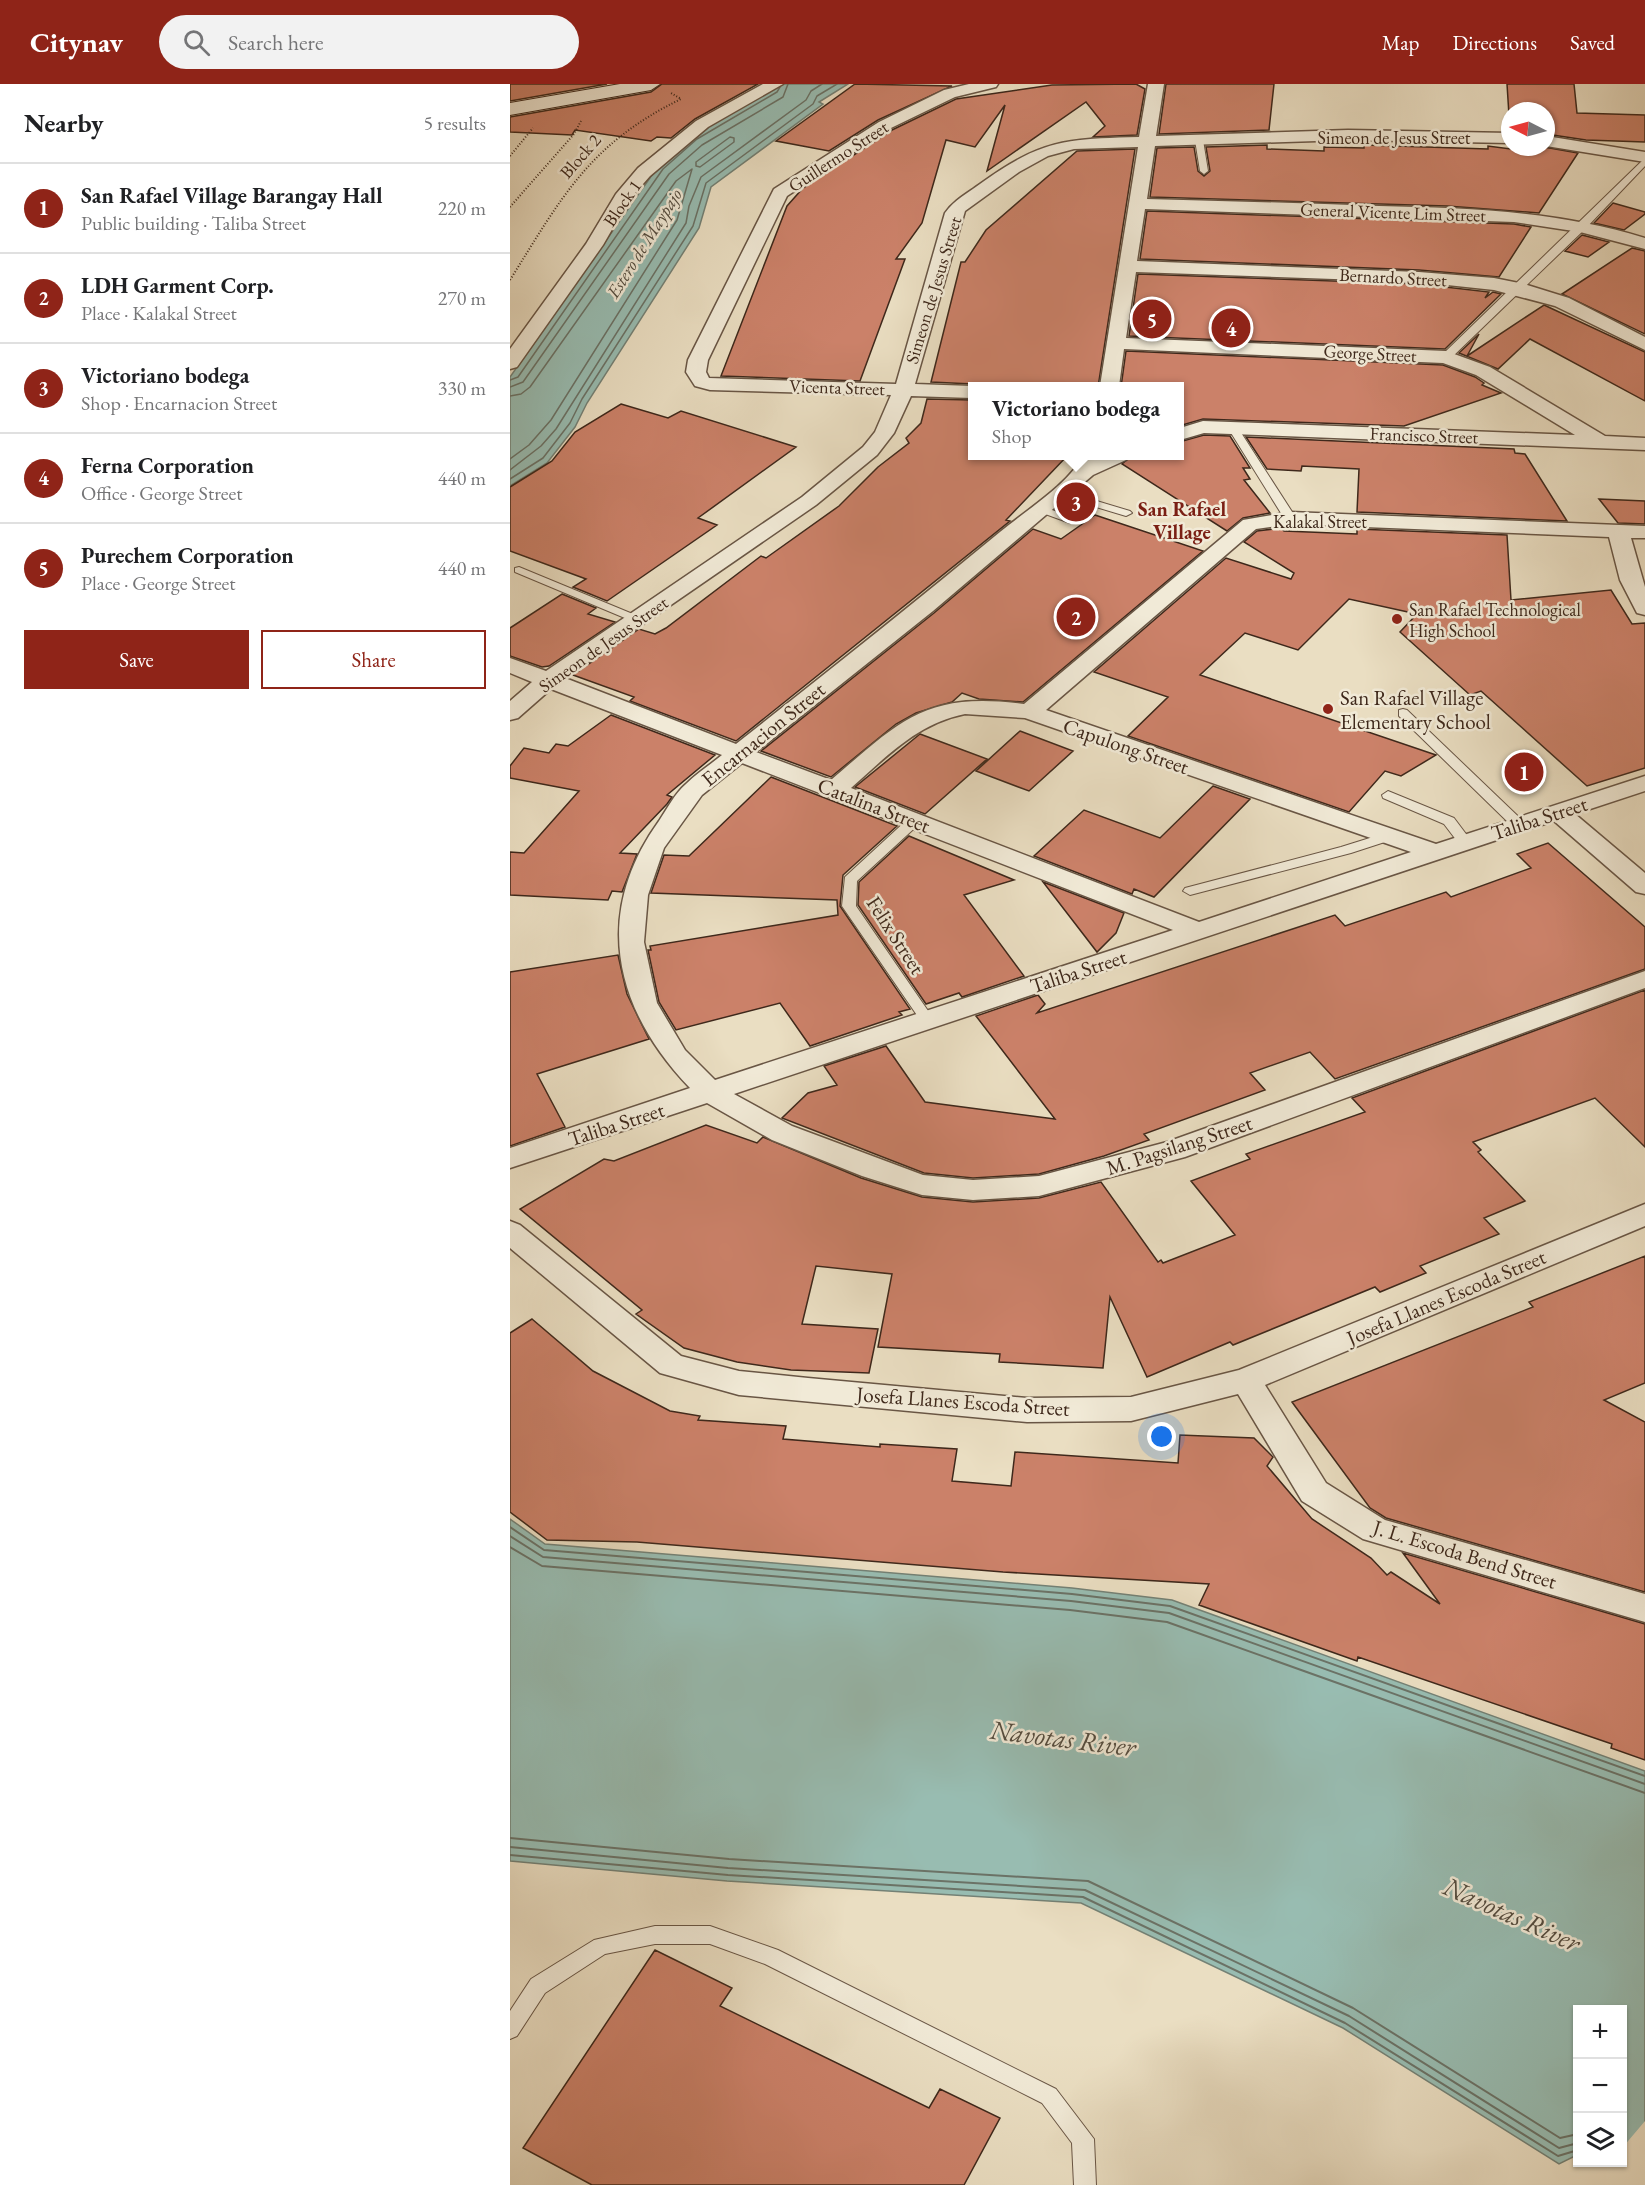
<!DOCTYPE html>
<html lang="en">
<head>
<meta charset="utf-8">
<style>
  :root { --surface:#fff; --page:#f2f2f2; --text:#202124; --muted:#757577; --line:#e0e0e0; --accent:#8f2418 }
  body { margin:0; font-family:"EB Garamond",serif; background:var(--page); color:var(--text) }
  .controls { position:absolute; right:18px; bottom:18px; display:grid; overflow:hidden; border-radius:0px; box-shadow:0 2px 4px #0004 }
  .controls button { width:54px; height:54px; display:grid; place-items:center; padding:0; border:0; border-bottom:2px solid var(--line); background:var(--surface); color:var(--text); font:30px sans-serif }
  .compass { position:absolute; left:991px; top:18px; width:54px; height:54px; border-radius:50%; background:var(--surface); box-shadow:0 2px 4px #0004; rotate:276deg }
  .you { position:absolute; left:652px; top:1353px; width:21px; height:21px; margin:-15px; border:4px solid #fff; border-radius:50%; background:#1a73e8; box-shadow:0 0 0 9px #1a73e833 }
  .badge { display:grid; place-items:center; width:39px; height:39px; border-radius:50%; background:var(--accent); color:#fff; font-size:20px; font-weight:700 }
  .pin { position:absolute; translate:-50% -50%; border:3px solid #fff; box-shadow:0 2px 6px #0006 }
  .popup { position:absolute; left:458px; top:298px; width:216px; height:78px; box-sizing:border-box; display:grid; place-content:center; border-radius:0px; background:var(--surface); filter:drop-shadow(0 2px 4px #0005); font-size:20px; white-space:nowrap; color:var(--muted) }
  .popup b { font-size:22px; color:var(--text) }
  .popup::after { content:''; position:absolute; left:50%; top:100%; margin-left:-12px; border:12px solid transparent; border-top-color:var(--surface) }
  .list { margin:0; padding:0; list-style:none }
  h2 { display:flex; justify-content:space-between; align-items:center; height:78px; margin:0; padding:0 24px; font-size:26px }
  h2 small { font-size:20px; font-weight:400; color:var(--muted) }
  .list li { display:grid; grid-template-columns:39px 1fr auto; gap:18px; align-items:center; box-sizing:border-box; height:90px; padding:0 24px; border-top:2px solid var(--line) }
  .list b { display:block; font-size:22px; white-space:nowrap }
  .list p { margin:0; font-size:20px; white-space:nowrap; color:var(--muted) }
  .list em { font-size:20px; font-style:normal; color:var(--muted) }
  .actions { display:flex; gap:12px; padding:18px 24px }
  .actions a { flex:1; padding:14px 0; border:2px solid var(--accent); border-radius:0px; text-align:center; font-size:21px; color:var(--accent) }
  .actions .main { background:var(--accent); color:#fff }
  .icon { flex:none; width:33px; height:33px; fill:none; stroke:currentColor; stroke-width:2; stroke-linecap:round; stroke-linejoin:round }
  .map { position:relative; flex:none; width:1135px; height:2101px; overflow:hidden }
  header { display:flex; align-items:center; gap:36px; box-sizing:border-box; height:84px; padding:0 30px; background:var(--accent); color:#fff }
  header strong { font-size:28px }
  nav { display:flex; gap:33px; margin-inline-start:auto; font-size:21px }
  .search { width:420px; height:54px; background:var(--page); display:flex; align-items:center; gap:15px; box-sizing:border-box; padding:0 21px; border-radius:33px; color:var(--muted); font-size:22px }
  main { display:flex }
  aside { flex:1; background:var(--surface) }
  .map>svg:first-child { display:block }
</style>
</head>
<body>
<header>
<strong>Citynav</strong>
<div class="search"><svg class="icon" aria-label="search" viewBox="0 0 24 24"><circle cx="10" cy="10" r="6"/><path d="M15 15l6 6"/></svg>Search here</div>
<nav><a>Map</a><a>Directions</a><a>Saved</a></nav>
</header>
<main>
<aside>
<h2>Nearby<small>5 results</small></h2>
<ul class="list">
<li><span class="badge">1</span><div><b>San Rafael Village Barangay Hall</b><p>Public building · Taliba Street</p></div><em>220 m</em></li>
<li><span class="badge">2</span><div><b>LDH Garment Corp.</b><p>Place · Kalakal Street</p></div><em>270 m</em></li>
<li><span class="badge">3</span><div><b>Victoriano bodega</b><p>Shop · Encarnacion Street</p></div><em>330 m</em></li>
<li><span class="badge">4</span><div><b>Ferna Corporation</b><p>Office · George Street</p></div><em>440 m</em></li>
<li><span class="badge">5</span><div><b>Purechem Corporation</b><p>Place · George Street</p></div><em>440 m</em></li>
</ul>
<div class="actions"><a class="main">Save</a><a>Share</a></div>
</aside>
<div class="map">
<svg width="1135" height="2101" viewBox="0 0 1135 2101">
  <rect width="100%" height="100%" fill="#eadec2"/>
  <filter id="stains"><feTurbulence type="fractalNoise" baseFrequency=".00333" numOctaves="4"/><feColorMatrix values="0 0 0 0 .2 0 0 0 0 .09 0 0 0 0 .02 0 0 0 .5 -.17"/></filter>
  <radialGradient id="worn" r=".72"><stop offset=".6" stop-color="#630" stop-opacity="0"/><stop offset="1" stop-color="#630" stop-opacity=".3"/></radialGradient>
  <path fill="#98bcb1" stroke="#748175" stroke-width="1.5" d="M 270,0 L 338,0 L 309,18 L 313,20 L 201,103 L 189,144 L 77,319 L 65,343 L 37,379 L 0,402 L 0,293 L 149,81 L 183,50 Z
    M 0,1435 L 35,1460 L 562,1504 L 662,1516 L 1135,1687 L 1135,2100 L 1112,2078 L 1112,1926 L 1068,1926 L 1067,2071 L 1049,2080 L 833,1944 L 571,1819 L 217,1797 L 0,1777 Z"/>
  <path fill="#eadec2" d="M 1135,2037 L 1135,2101 L 1132,2101 L 1105,2079 L 1112,2078 L 1113,2063 Z"/>
  <g fill="none" stroke-linecap="round" stroke-linejoin="round">
    <path stroke="#6b7266" stroke-width="1.5" d="M 220,53 L 224,54 L 224,58 L 190,83 L 186,82 L 186,78 Z
      M 0,296 L 8,293 L 153,85 L 187,55 L 267,8 L 270,3
      M 0,303 L 13,298 L 159,90 L 192,61 L 273,13 L 278,0
      M 0,312 L 11,310 L 20,303 L 166,97 L 182,85 L 167,136 L 41,336 L 19,361 L 0,375
      M 0,386 L 31,362 L 46,345 L 176,139 L 179,122 L 191,93 L 296,16 L 301,7 L 312,0
      M 0,395 L 33,374 L 60,339 L 72,315 L 183,142 L 196,99 L 303,20 L 307,12 L 327,0"/>
    <path stroke="#6b7266" stroke-width="2" d="M 0,1443 L 34,1466 L 562,1510 L 660,1522 L 1135,1692
      M 0,1452 L 33,1473 L 561,1517 L 659,1529 L 1135,1700
      M 0,1463 L 32,1482 L 560,1526 L 657,1538 L 1135,1709
      M 0,1754 L 219,1775 L 578,1797 L 843,1924 L 1050,2054 L 1068,2050
      M 0,1763 L 218,1784 L 575,1806 L 839,1932 L 1049,2064 L 1068,2059
      M 0,1771 L 218,1791 L 573,1813 L 835,1939 L 1048,2072 L 1068,2066"/>
  </g>
  <path fill="#cb8169" stroke="#3e281b" stroke-width="1.5" d="M 0,0 L 97,0 L 0,17 Z
    M 152,0 L 248,0 L 185,35 L 161,54 L 147,53 L 141,57 L 65,46 L 62,51 L 0,48 L 0,33 L 141,8 Z
    M 345,0 L 442,2 L 368,36 L 319,67 L 266,57 Z
    M 626,0 L 635,5 L 627,51 L 583,53 L 595,42 L 576,18 L 477,87 L 495,21 L 465,63 L 436,56 L 412,139 L 386,175 L 395,175 L 350,297 L 211,292 L 277,122 L 293,104 L 382,46 L 446,15 L 542,1 Z
    M 656,0 L 764,0 L 759,46 L 649,50 Z
    M 997,0 L 1064,0 L 1067,29 L 1135,31 L 1135,58 L 1076,56 L 1036,50 L 1036,27 L 1000,27 L 1000,47 Z
    M 757,61 L 757,65 L 814,67 L 814,63 L 854,64 L 854,61 L 978,65 L 978,62 L 1001,65 L 1034,63 L 1068,69 L 1029,129 L 937,122 L 640,113 L 647,64 L 684,63 L 688,87 L 694,92 L 700,87 L 696,63 Z
    M 625,65 L 588,303 L 464,303 L 462,300 L 421,298 L 451,178 L 455,178 L 476,146 L 567,67 Z
    M 1103,119 L 1135,128 L 1135,130 L 1114,146 L 1084,139 Z
    M 637,127 L 1004,140 L 1021,143 L 989,193 L 909,186 L 630,175 Z
    M 1072,151 L 1099,158 L 1078,173 L 1055,167 Z
    M 1122,164 L 1135,167 L 1135,250 L 1052,210 Z
    M 628,190 L 909,200 L 979,208 L 975,214 L 983,208 L 991,210 L 935,265 L 619,252 Z
    M 1034,221 L 1135,268 L 1135,317 L 1020,255 L 988,285 L 949,269 L 969,250 L 957,272 Z
    M 616,267 L 933,281 L 965,293 L 974,299 L 972,301 L 991,309 L 894,342 L 693,335 L 669,342 L 669,303 L 611,303 Z
    M 417,315 L 462,316 L 462,372 L 557,372 L 496,436 L 500,437 L 226,657 L 120,617 L 124,613 L 63,591 L 129,545 L 145,550 L 156,544 L 251,472 L 256,474 L 329,422 L 368,383 L 399,359 L 396,354 L 411,339 Z
    M 111,320 L 158,334 L 171,327 L 286,363 L 188,434 L 207,441 L 97,517 L 63,503 L 76,495 L 0,467 L 0,403 L 42,377 L 65,348 Z
    M 694,351 L 720,352 L 740,384 L 733,384 L 740,395 L 734,396 L 760,429 L 733,434 L 717,447 L 612,380 L 621,372 L 669,372 L 669,358 Z
    M 736,353 L 1004,365 L 1005,369 L 1015,370 L 1057,437 L 847,428 L 849,385 L 792,382 L 791,387 L 757,385 Z
    M 1089,415 L 1135,417 L 1135,440 L 1108,439 Z
    M 585,431 L 693,467 L 513,618 L 469,615 L 452,609 L 442,618 L 406,629 L 386,640 L 321,693 L 251,667 L 424,529 L 523,445 L 551,455 Z
    M 771,444 L 774,447 L 847,450 L 847,445 L 997,451 L 1001,516 L 1101,506 L 1122,540 L 1135,539 L 1135,684 L 1077,702 L 971,607 L 960,611 L 890,548 L 907,530 L 839,515 L 788,566 L 735,549 L 690,591 L 926,671 L 891,692 L 875,687 L 839,728 L 618,652 L 658,613 L 584,588 L 716,474 L 781,495 L 784,489 L 734,458 L 747,447 Z
    M 52,510 L 86,524 L 78,530 L 105,538 L 39,582 L 32,583 L 0,572 L 0,544 Z
    M 101,631 L 205,671 L 157,711 L 162,713 L 157,720 L 110,769 L 127,770 L 112,808 L 102,807 L 98,816 L 0,811 L 0,768 L 14,769 L 69,707 L 0,694 L 0,682 L 14,664 L 39,669 L 46,660 L 58,662 Z
    M 510,647 L 563,667 L 519,707 L 466,687 Z
    M 410,650 L 477,675 L 415,730 L 345,703 Z
    M 261,693 L 387,742 L 333,791 L 330,822 L 400,925 L 389,928 L 392,931 L 300,962 L 270,919 L 166,946 L 149,918 L 138,866 L 141,866 L 140,862 L 328,831 L 327,816 L 141,809 L 154,771 L 179,772 Z
    M 703,702 L 740,715 L 644,813 L 624,805 L 622,810 L 524,772 L 574,726 L 650,754 Z
    M 399,752 L 504,796 L 454,811 L 514,892 L 452,913 L 449,909 L 416,920 L 348,821 L 349,798 Z
    M 1038,759 L 1135,843 L 1135,885 L 825,995 L 800,968 L 740,989 L 755,1006 L 634,1050 L 639,1056 L 594,1072 L 529,1090 L 463,1094 L 414,1089 L 272,1034 L 298,1009 L 327,1001 L 314,982 L 376,962 L 415,1018 L 545,1035 L 466,932 L 528,911 L 535,920 L 527,929 L 825,831 L 835,842 L 936,808 L 941,813 L 1021,784 L 1007,770 Z
    M 533,798 L 614,829 L 606,849 L 587,868 Z
    M 108,871 L 117,910 L 139,955 L 27,990 L 55,1043 L 0,1062 L 0,888 Z
    M 1135,906 L 1135,1063 L 1085,1014 L 963,1058 L 971,1066 L 968,1068 L 1015,1117 L 974,1134 L 989,1150 L 910,1182 L 916,1189 L 870,1208 L 865,1203 L 723,1261 L 720,1258 L 637,1293 L 600,1213 L 593,1284 L 489,1278 L 490,1270 L 368,1263 L 382,1190 L 306,1182 L 292,1240 L 368,1245 L 359,1289 L 281,1286 L 227,1278 L 174,1264 L 126,1230 L 132,1226 L 10,1125 L 94,1075 L 104,1077 L 196,1041 L 247,1059 L 253,1053 L 351,1094 L 412,1113 L 463,1118 L 529,1114 L 591,1098 L 648,1178 L 651,1176 L 653,1179 L 725,1151 L 681,1097 L 740,1075 L 736,1070 L 855,1028 L 842,1014 Z
    M 1135,1172 L 1135,1299 L 1094,1316 L 1135,1338 L 1135,1508 L 876,1434 L 860,1424 L 782,1318 L 1023,1223 L 1019,1218 Z
    M 22,1235 L 83,1287 L 160,1327 L 190,1332 L 188,1336 L 276,1342 L 273,1355 L 370,1363 L 370,1360 L 447,1365 L 442,1397 L 501,1402 L 505,1368 L 668,1379 L 670,1351 L 744,1354 L 763,1373 L 757,1382 L 802,1435 L 861,1474 L 877,1491 L 881,1488 L 930,1520 L 893,1469 L 1135,1540 L 1135,1676 L 1101,1664 L 1102,1660 L 848,1573 L 847,1577 L 689,1521 L 699,1500 L 493,1488 L 127,1458 L 37,1456 L 0,1428 L 0,1249 Z
    M 145,1866 L 222,1904 L 210,1922 L 419,2024 L 430,2005 L 490,2034 L 454,2101 L 82,2101 L 13,2064 Z"/>
  <g fill="none" stroke-linecap="round" stroke-linejoin="round">
    <defs>
      <path id="lane" d="M 689,53 L 693,56 L 698,87 L 694,90 L 690,87 L 685,56 Z
        M 1135,74 L 1135,82 L 1076,144 L 940,275 L 932,275 L 932,271 Z
        M 719,342 L 728,344 L 786,434 L 784,436 L 776,436 L 774,434 L 718,344 Z
        M 550,406 L 620,427 L 622,429 L 616,432 L 546,411 L 545,409 Z
        M 531,422 L 564,434 L 566,436 L 560,439 L 527,427 L 527,423 Z
        M 9,483 L 130,533 L 132,535 L 130,537 L 122,537 L 5,488 L 5,484 Z
        M 893,625 L 897,626 L 1014,738 L 1016,741 L 1014,744 L 1004,744 L 889,632 L 889,626 Z
        M 878,707 L 944,734 L 962,758 L 955,762 L 950,761 L 934,740 L 873,714 L 872,711 Z
        M 404,733 L 409,734 L 411,737 L 409,740 L 347,797 L 346,822 L 425,937 L 418,942 L 413,940 L 332,822 L 335,793 L 399,734 Z
        M 879,748 L 886,752 L 884,755 L 841,769 L 680,811 L 673,807 L 675,804 L 831,763 Z
        M 145,1842 L 200,1842 L 268,1866 L 546,2005 L 584,2055 L 586,2101 L 564,2101 L 562,2059 L 532,2019 L 255,1880 L 200,1860 L 145,1860 L 95,1870 L 35,1909 L 7,1952 L 0,1955 L 0,1927 L 21,1895 L 84,1856 Z"/>
      <path id="street" d="M 253,0 L 273,0 L 198,43 L 140,92 L 119,116 L 93,161 L 7,283 L 0,285 L 0,265 L 76,160 L 106,110 L 128,84 L 186,37 Z
        M 459,0 L 488,0 L 486,3 L 445,13 L 381,44 L 277,112 L 198,276 L 196,288 L 199,294 L 386,300 L 435,129 C 444,116 458,109 470,100 C 532,55 556,55 629,53 L 638,0 L 654,0 L 646,52 L 838,46 L 1000,49 L 1000,59 L 838,56 L 645,62 L 637,115 C 714,117 792,119 869,122 C 960,124 1048,127 1135,154 L 1135,165 L 1070,148 L 1004,138 L 635,125 L 627,177 L 909,188 L 984,194 L 1014,200 L 1059,214 L 1135,253 L 1135,266 L 1045,222 L 984,206 L 909,198 L 626,188 L 616,254 L 936,267 L 980,283 L 1095,352 L 1135,354 L 1135,366 L 694,349 L 670,356 L 670,344 L 693,337 L 1065,351 L 966,291 L 933,279 L 614,265 L 609,302 L 590,302 L 628,63 L 564,65 L 538,72 L 509,88 L 455,127 L 405,300 L 462,302 L 462,314 L 401,312 L 384,349 L 367,371 L 306,421 L 55,594 L 226,660 C 315,590 403,520 490,448 C 515,427 559,400 573,372 L 619,372 L 616,376 L 583,391 L 423,527 L 246,668 L 321,696 C 391,636 416,607 514,620 L 733,436 L 780,428 L 1135,442 L 1135,454 L 1121,454 L 1135,503 L 1135,531 L 1127,529 L 1110,496 L 1099,453 L 780,440 L 746,445 L 536,626 L 926,760 L 1135,692 L 1135,707 L 1065,730 L 1135,789 L 1135,810 L 1126,808 L 1044,737 L 224,1010 L 282,1042 L 413,1091 L 463,1096 L 529,1092 L 657,1058 L 1135,887 L 1135,904 L 675,1073 L 529,1112 L 463,1116 L 412,1111 L 352,1092 L 262,1056 L 197,1019 L 0,1084 L 0,1064 L 180,1004 C 104,925 82,830 149,737 C 157,725 165,709 176,700 C 187,689 200,681 212,671 L 41,605 L 8,634 L 0,636 L 0,617 L 22,598 L 0,589 L 0,574 L 36,587 L 292,413 L 353,363 L 365,348 L 381,311 L 200,306 L 185,302 L 176,288 L 178,276 L 264,105 L 369,38 L 434,6 ZM 455,630 L 515,634 L 901,768 L 689,838 L 341,704 C 376,673 408,639 455,630 ZM 232,679 L 663,846 L 205,996 L 175,966 L 147,919 L 134,858 L 138,811 L 154,764 L 192,711 Z
        M 1036,52 L 1135,68 L 1135,78 L 1036,62 Z
        M 1135,1120 L 1135,1142 L 755,1301 L 816,1399 L 875,1436 L 1135,1510 L 1135,1538 L 853,1455 L 792,1417 L 728,1310 L 621,1337 L 517,1338 L 229,1311 L 150,1289 L 0,1164 L 0,1137 L 10,1141 L 171,1272 L 229,1287 L 298,1294 L 517,1314 L 621,1313 L 729,1286 Z"/>
      <path id="secondary" d="M 110,0 L 150,0 L 141,6 L 0,31 L 0,19 Z"/>
    </defs>
    <use href="#lane" stroke="#695645" stroke-width="2"/>
    <use href="#street" stroke="#695645" stroke-width="3"/>
    <use href="#secondary" stroke="#3e281b" stroke-width="2"/>
    <path stroke="#3e281b" stroke-width="2" stroke-dasharray="1 2" stroke-linecap="butt" d="M 0,72 L 23,44
      M 0,123 L 64,50 L 71,37
      M 0,196 C 52,113 79,60 171,15 L 161,9"/>
    <use href="#lane" fill="#f1ead7" fill-rule="evenodd"/>
    <use href="#street" fill="#f1ead7" fill-rule="evenodd"/>
    <use href="#secondary" fill="#f1ead7" fill-rule="evenodd"/>
  </g>
  <g fill="#8f2418" stroke="#f1ead7" stroke-width="2">
    <circle cx="887" cy="535" r="6"/>
    <circle cx="818" cy="625" r="6"/>
  </g>
  <g text-anchor="middle" dominant-baseline="central" stroke-width="5" stroke-linejoin="round" paint-order="stroke">
    <g font-size="18" fill="#3e281b" stroke="#f1ead7">
      <text x="884" y="53">Simeon de Jesus Street</text>
      <text transform="translate(70 72) rotate(-49)">Block 2</text>
      <text transform="translate(328 72) rotate(-33)">Guillermo Street</text>
      <text transform="translate(112 119) rotate(-55)">Block 1</text>
      <text transform="translate(883 128) rotate(2)">General Vicente Lim Street</text>
      <text transform="translate(883 193) rotate(3)">Bernardo Street</text>
      <text transform="translate(423 206) rotate(-73)">Simeon de Jesus Street</text>
      <text transform="translate(860 269) rotate(3)">George Street</text>
      <text transform="translate(327 303) rotate(2)">Vicenta Street</text>
      <text transform="translate(914 351) rotate(2)">Francisco Street</text>
      <text x="810" y="437">Kalakal Street</text>
      <text transform="translate(93 560) rotate(-35)">Simeon de Jesus Street</text>
    </g>
    <g font-size="18" font-style="italic" fill="#544d40" stroke="#f1ead7">
      <text transform="translate(134 159) rotate(-58)">Estero de Maypajo</text>
    </g>
    <g font-size="18" fill="#3e281b" stroke="#f1ead7" text-anchor="start">
      <text x="899" y="525">San Rafael Technological<tspan x="899" dy="21">High School</tspan></text>
    </g>
    <g font-size="20" font-weight="bold" fill="#7a1f14" stroke="#f1ead7">
      <text x="672" y="425">San Rafael<tspan x="672" dy="23">Village</tspan></text>
    </g>
    <g font-size="21" fill="#3e281b" stroke="#f1ead7" text-anchor="start">
      <text x="830" y="613">San Rafael Village<tspan x="830" dy="24">Elementary School</tspan></text>
    </g>
    <g font-size="21" fill="#3e281b" stroke="#f1ead7">
      <text transform="translate(253 650) rotate(-39)">Encarnacion Street</text>
      <text transform="translate(616 662) rotate(19)">Capulong Street</text>
      <text transform="translate(364 721) rotate(21)">Catalina Street</text>
      <text transform="translate(1029 734) rotate(-18)">Taliba Street</text>
      <text transform="translate(386 851) rotate(57)">Felix Street</text>
      <text transform="translate(568 887) rotate(-18)">Taliba Street</text>
      <text transform="translate(106 1040) rotate(-18)">Taliba Street</text>
      <text transform="translate(669 1061) rotate(-18)">M. Pagsilang Street</text>
      <text transform="translate(936 1213) rotate(-23)">Josefa Llanes Escoda Street</text>
      <text transform="translate(453 1317) rotate(4)">Josefa Llanes Escoda Street</text>
      <text transform="translate(955 1470) rotate(17)">J. L. Escoda Bend Street</text>
    </g>
    <g font-size="27" font-style="italic" fill="#544d40" stroke="#f1ead7">
      <text transform="translate(553 1654) rotate(7)">Navotas River</text>
      <text transform="translate(1002 1830) rotate(24)">Navotas River</text>
    </g>
  </g>
  <rect width="100%" height="100%" filter="url(#stains)"/>
  <rect width="100%" height="100%" fill="url(#worn)"/>
</svg>
<div class="controls">
<button>+</button>
<button>−</button>
<button><svg class="icon" aria-label="layers" viewBox="0 0 24 24"><path d="M12 4l9 5-9 5-9-5zM3 14l9 5 9-5"/></svg></button>
</div>
<svg class="compass" viewBox="-18 -18 36 36"><path d="M0-13l5 13h-10z" fill="#e53935"/><path d="M0 13l5-13h-10z" fill="#757577"/></svg>
<div class="you"></div>
<div class="pin badge" style="left:1014px;top:688px">1</div>
<div class="pin badge" style="left:566px;top:533px">2</div>
<div class="pin badge" style="left:566px;top:418px">3</div>
<div class="popup"><b>Victoriano bodega</b>Shop</div>
<div class="pin badge" style="left:721px;top:244px">4</div>
<div class="pin badge" style="left:642px;top:235px">5</div>
</div>
</main>
</body>
</html>
